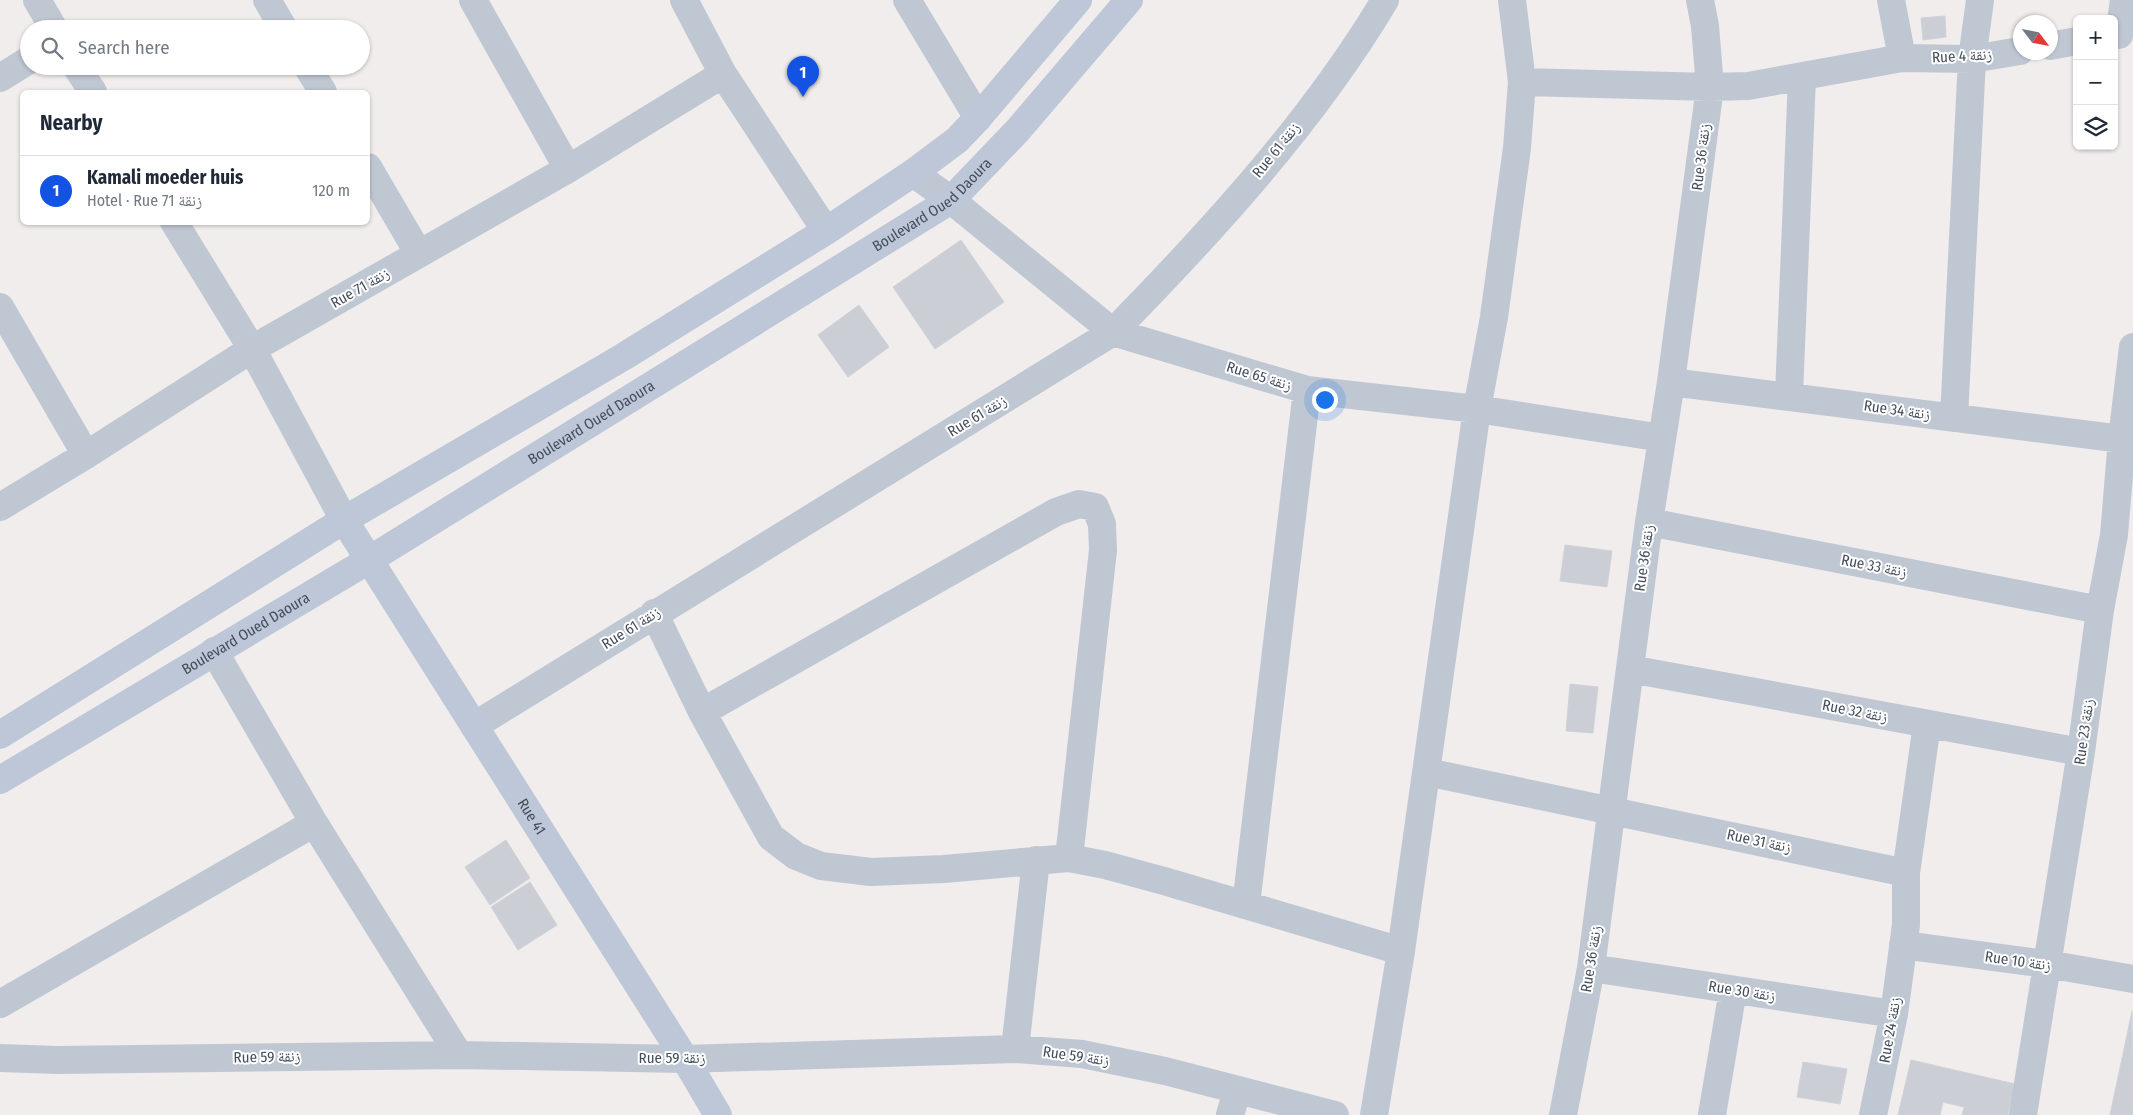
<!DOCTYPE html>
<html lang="en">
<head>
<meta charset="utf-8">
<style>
  :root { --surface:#fff; --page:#f2f2f3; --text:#1f2937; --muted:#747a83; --line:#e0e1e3; --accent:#1353e4 }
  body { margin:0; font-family:"Fira Sans Condensed","Noto Naskh Arabic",sans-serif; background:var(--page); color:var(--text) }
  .controls { position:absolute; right:15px; top:15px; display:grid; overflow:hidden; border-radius:8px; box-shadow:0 1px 4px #0004 }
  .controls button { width:45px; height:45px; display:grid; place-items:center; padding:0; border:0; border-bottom:1px solid var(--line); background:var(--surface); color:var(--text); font:25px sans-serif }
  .compass { position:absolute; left:2013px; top:15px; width:45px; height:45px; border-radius:50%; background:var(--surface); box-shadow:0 1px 4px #0004; rotate:122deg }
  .you { position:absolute; left:1324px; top:399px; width:18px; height:18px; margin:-12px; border:4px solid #fff; border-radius:50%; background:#1a73e8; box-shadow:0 0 0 8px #1a73e833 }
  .badge { display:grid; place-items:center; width:32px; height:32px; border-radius:50%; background:var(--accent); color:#fff; font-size:16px; font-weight:700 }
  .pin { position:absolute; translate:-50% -41px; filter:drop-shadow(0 1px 2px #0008) }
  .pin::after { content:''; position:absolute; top:26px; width:18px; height:15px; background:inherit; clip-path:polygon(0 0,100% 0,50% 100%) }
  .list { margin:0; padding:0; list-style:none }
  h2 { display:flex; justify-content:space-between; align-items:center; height:65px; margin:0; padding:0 20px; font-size:21px }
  h2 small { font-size:16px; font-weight:400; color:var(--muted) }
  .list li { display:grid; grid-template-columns:32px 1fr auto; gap:15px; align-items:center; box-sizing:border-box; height:70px; padding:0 20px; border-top:1px solid var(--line) }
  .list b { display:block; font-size:19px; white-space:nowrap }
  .list p { margin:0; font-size:16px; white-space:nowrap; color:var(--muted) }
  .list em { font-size:16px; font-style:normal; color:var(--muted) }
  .icon { flex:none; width:28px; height:28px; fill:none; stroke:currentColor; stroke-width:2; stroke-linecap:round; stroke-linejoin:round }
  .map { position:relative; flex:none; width:2133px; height:1115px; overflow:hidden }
  .search { position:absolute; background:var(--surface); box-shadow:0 1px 4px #0004; left:20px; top:20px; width:350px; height:55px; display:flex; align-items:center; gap:12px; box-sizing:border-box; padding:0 18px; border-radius:28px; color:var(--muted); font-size:19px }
  .panel { position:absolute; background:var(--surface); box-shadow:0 1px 4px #0004; left:20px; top:90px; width:350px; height:135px; border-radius:8px }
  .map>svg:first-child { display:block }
</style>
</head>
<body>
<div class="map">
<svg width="2133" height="1115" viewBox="0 0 2133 1115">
  <rect width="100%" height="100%" fill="#f0edec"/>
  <path fill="#cbced5" stroke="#d0d2d9" d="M 1945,16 L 1946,37 L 1923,40 L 1921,18 Z
    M 961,240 L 1004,302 L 935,349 L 893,287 Z
    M 859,305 L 889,347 L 848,377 L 818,335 Z
    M 1565,545 L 1612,551 L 1607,587 L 1560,581 Z
    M 1570,684 L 1598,687 L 1593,733 L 1566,731 Z
    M 506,840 L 530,878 L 490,905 L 465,867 Z
    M 530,882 L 557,925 L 518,950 L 491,907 Z
    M 2132,1011 L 2133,1115 L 2110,1115 Z
    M 1911,1060 L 2015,1084 L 2008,1115 L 1962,1115 L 1964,1107 L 1943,1102 L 1940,1115 L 1898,1115 Z
    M 1803,1062 L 1847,1069 L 1840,1104 L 1797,1097 Z"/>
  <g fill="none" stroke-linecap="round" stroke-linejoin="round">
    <path stroke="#bfc7d3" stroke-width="28" d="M 37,0 L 54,29
      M 267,0 L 284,29
      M 473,0 L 568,169
      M 684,0 L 723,74 L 826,231
      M 907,0 L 978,118
      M 1891,0 L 1902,58
      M 2119,35 L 2124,0
      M 2050,46 L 2077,41
      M 76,66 L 93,92
      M 307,66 L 323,92
      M 0,78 L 29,60
      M 1522,82 L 1710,87 L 1748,86 L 1902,58 L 1972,59 L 2020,51
      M 368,167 L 419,254
      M 913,173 L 951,200 L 1113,332 L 1307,390 L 1477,409 L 1662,438
      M 174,222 L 252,349 L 344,520
      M 0,307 L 86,455
      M 1671,382 L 2122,439
      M 1789,395 L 1802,77
      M 1954,418 L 1972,59 L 1980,0
      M 0,507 L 86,455 L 252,349 L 568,169 L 723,74
      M 1649,522 L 2100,610
      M 654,613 L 702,712 L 771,837 L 796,856 L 821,866 L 871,872 L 944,869 L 1069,858 L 1105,865 L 1164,881 L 1401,951
      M 214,651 L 314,823 L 459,1055
      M 1630,669 L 2081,752
      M 702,712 L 1056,512 L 1079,504 L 1095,507 L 1102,524 L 1103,550 L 1069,858
      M 474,726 L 1113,332 C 1211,232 1313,121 1385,0
      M 1427,772 L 1906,873
      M 1246,905 L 1307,390
      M 1903,945 L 2047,964 L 2133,979
      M 1591,968 L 1894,1014
      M 0,1004 L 314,823
      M 1015,1049 L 1036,860
      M 0,1058 L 57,1060 L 459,1055 L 685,1059 L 1015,1049 L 1082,1054 L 1165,1071 L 1335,1115
      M 1230,1115 L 1237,1091
      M 1374,1115 L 1401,951 L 1477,409 L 1494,317 L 1517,148 L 1522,82 L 1512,0
      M 1563,1115 L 1591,968 L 1649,522 L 1671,382 L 1710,87 L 1705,26 L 1700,0
      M 1712,1115 L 1733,990
      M 1873,1115 L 1894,1014 L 1906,925 L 1906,873 L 1927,724
      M 2023,1115 L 2081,752 L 2100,610 L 2114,535 L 2122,439 L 2133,347"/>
    <g stroke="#bec7d7" stroke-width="28">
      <path id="s1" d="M 344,520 L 685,1059 L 718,1115"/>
      <path d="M 0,735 L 344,520 L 623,357 L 826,231 L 913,173 L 957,140 L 978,118 L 1078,0"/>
      <path id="s2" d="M 0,780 L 369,560 L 951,200 L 1018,130 L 1129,0"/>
    </g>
  </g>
  <g text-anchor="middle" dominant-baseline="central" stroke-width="4" stroke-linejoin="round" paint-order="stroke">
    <g font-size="15" fill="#444d5b" stroke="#fff">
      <text transform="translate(1962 56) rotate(-3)">Rue 4 زنقة</text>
      <text transform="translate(1276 150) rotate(-51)">Rue 61 زنقة</text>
      <text transform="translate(1701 157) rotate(-83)">Rue 36 زنقة</text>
      <text stroke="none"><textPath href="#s2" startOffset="1096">Boulevard Oued Daoura</textPath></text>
      <text transform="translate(360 288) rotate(-30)">Rue 71 زنقة</text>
      <text transform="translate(1259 376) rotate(17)">Rue 65 زنقة</text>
      <text transform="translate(1897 410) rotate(8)">Rue 34 زنقة</text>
      <text transform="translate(977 416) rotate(-31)">Rue 61 زنقة</text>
      <text stroke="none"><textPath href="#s2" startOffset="691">Boulevard Oued Daoura</textPath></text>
      <text transform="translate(1644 558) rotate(-82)">Rue 36 زنقة</text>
      <text transform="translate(1874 566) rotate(11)">Rue 33 زنقة</text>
      <text transform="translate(631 628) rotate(-32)">Rue 61 زنقة</text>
      <text stroke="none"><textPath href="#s2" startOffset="286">Boulevard Oued Daoura</textPath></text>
      <text transform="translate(1855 711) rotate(11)">Rue 32 زنقة</text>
      <text transform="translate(2084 732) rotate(-82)">Rue 23 زنقة</text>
      <text stroke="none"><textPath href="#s1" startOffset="351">Rue 41</textPath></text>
      <text transform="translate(1759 841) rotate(12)">Rue 31 زنقة</text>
      <text transform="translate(1591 959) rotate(-81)">Rue 36 زنقة</text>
      <text transform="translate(2018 961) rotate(8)">Rue 10 زنقة</text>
      <text transform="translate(1742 991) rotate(9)">Rue 30 زنقة</text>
      <text transform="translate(1890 1030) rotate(-80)">Rue 24 زنقة</text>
      <text transform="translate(1076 1056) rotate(8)">Rue 59 زنقة</text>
      <text transform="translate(267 1057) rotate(-1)">Rue 59 زنقة</text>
      <text x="672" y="1058">Rue 59 زنقة</text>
    </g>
  </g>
</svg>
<div class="controls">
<button>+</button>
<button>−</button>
<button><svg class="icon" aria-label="layers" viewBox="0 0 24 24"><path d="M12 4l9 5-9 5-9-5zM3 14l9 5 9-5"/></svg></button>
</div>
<svg class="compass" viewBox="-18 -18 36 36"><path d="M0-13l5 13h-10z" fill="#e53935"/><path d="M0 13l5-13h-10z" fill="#747a83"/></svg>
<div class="you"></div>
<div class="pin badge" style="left:803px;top:97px">1</div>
<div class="search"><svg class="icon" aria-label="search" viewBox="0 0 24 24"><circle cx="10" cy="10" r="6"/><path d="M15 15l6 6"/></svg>Search here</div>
<section class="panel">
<h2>Nearby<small></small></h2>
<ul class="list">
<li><span class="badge">1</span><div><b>Kamali moeder huis</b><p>Hotel · Rue 71 زنقة</p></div><em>120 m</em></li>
</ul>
</section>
</div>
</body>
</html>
